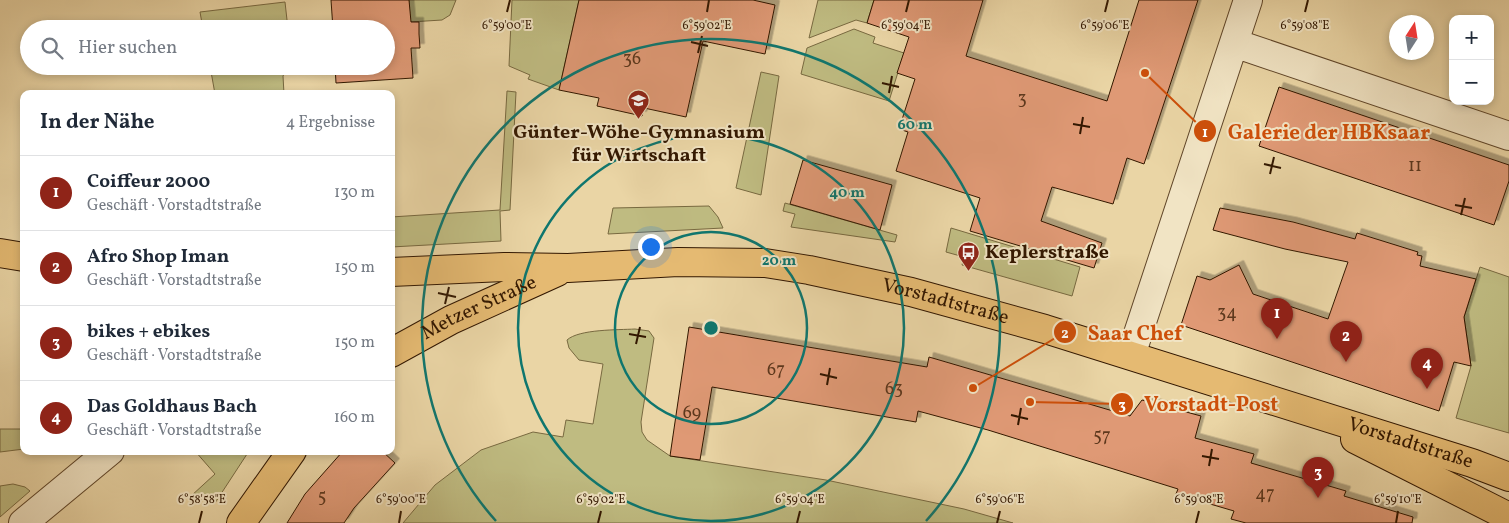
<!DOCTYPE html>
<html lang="de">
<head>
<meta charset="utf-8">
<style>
  :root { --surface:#fff; --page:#f2f2f3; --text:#1f2937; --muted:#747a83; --line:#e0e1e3; --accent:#8f2418 }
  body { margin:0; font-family:Vollkorn,serif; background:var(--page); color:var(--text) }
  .controls { position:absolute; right:15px; top:15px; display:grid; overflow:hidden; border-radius:10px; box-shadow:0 2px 8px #0003 }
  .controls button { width:45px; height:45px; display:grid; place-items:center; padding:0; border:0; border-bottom:1px solid var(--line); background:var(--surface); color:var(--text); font:25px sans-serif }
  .compass { position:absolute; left:1389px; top:15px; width:45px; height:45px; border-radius:50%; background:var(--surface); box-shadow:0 2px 8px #0003; rotate:12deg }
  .you { position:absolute; left:650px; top:246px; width:18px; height:18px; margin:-12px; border:4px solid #fff; border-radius:50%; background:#1a73e8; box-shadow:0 0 0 8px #1a73e833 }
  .badge { display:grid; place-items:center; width:32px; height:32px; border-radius:50%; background:var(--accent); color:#fff; font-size:16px; font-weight:700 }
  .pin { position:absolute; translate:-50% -41px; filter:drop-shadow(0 1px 2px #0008) }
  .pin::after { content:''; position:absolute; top:26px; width:18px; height:15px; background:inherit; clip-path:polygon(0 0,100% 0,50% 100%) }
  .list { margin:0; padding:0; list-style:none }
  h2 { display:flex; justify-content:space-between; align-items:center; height:65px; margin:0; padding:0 20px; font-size:21px }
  h2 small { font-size:16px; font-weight:400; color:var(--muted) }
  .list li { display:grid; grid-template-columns:32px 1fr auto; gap:15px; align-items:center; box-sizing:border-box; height:75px; padding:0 20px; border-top:1px solid var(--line) }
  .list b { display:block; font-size:19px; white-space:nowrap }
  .list p { margin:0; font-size:16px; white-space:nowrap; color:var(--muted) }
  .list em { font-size:16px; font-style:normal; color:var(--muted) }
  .icon { flex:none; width:28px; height:28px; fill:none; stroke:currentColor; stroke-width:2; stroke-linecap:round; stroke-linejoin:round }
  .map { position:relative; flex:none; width:1509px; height:523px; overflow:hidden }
  .search { position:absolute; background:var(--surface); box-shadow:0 2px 8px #0003; left:20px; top:20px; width:375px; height:55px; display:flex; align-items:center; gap:12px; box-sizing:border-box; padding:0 18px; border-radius:28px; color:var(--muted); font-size:19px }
  .panel { position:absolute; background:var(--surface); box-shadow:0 2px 8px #0003; left:20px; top:90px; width:375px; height:365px; border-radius:10px }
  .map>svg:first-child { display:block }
</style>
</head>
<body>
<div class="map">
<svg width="1509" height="523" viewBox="0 0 1509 523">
  <defs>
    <filter id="shadow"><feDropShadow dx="4.5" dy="-4.5" stdDeviation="0" flood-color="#0004"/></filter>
  </defs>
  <rect width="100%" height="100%" fill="#ead5a5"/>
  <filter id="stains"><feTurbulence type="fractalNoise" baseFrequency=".004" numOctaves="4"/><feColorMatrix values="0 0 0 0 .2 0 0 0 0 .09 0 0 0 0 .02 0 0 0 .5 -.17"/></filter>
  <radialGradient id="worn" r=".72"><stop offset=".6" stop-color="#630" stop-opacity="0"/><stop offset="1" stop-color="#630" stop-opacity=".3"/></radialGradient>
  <path fill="#bfbb81" stroke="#786940" d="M 409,0 L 456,0 L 450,15 L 442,20 L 410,22 Z
    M 512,0 L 579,0 L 559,90 L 528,79 L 530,75 L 509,66 Z
    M 818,0 L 874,0 L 867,23 L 856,20 L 809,38 Z
    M 285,2 L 288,29 L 203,29 L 200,12 Z
    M 854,29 L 875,37 L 873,43 L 904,53 L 889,101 L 801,74 L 807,48 Z
    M 210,66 L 288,66 L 283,76 L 284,94 L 215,94 Z
    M 761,72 L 779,76 L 761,195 L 736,188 Z
    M 507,91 L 516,92 L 510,210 L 500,211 L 501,241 L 391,247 L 391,217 L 500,210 Z
    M 785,203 L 897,235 L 895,242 L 791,227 L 795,214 L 783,211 Z
    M 709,206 L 718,217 L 723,228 L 608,234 L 613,208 Z
    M 951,228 L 1080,267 L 1072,296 L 962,265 L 964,257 L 946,252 Z
    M 1480,267 L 1509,277 L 1509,433 L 1456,418 L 1471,366 L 1464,317 Z
    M 635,329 L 649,331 L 654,338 L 641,422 L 642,432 L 647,440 L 670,456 L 826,480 L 964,509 L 1013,523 L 403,523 L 435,485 L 481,450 L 533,432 L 563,437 L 566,420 L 593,424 L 603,364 L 579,360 L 569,348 L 567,340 C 579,329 618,330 635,329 Z
    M 0,429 L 24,429 L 24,449 L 0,452 Z
    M 195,451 L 249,451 L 215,503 L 191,496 L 215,474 Z
    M 13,484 L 25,487 L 30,491 L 0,517 L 0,486 Z"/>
  <path fill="#df9974" stroke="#321700" filter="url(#shadow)" d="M 331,0 L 409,0 L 411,22 L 419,22 L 419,34 L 420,48 L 411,48 L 413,78 L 336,83 L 335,66 L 386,66 L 386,29 L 333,29 Z
    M 579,0 L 753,0 L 775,5 L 765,54 L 703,41 L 686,117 L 644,108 L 642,116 L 597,106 L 599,98 L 559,90 Z
    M 874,0 L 983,0 L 966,56 L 1107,101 L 1139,0 L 1198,0 L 1144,164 L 1127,158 L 1113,204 L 1052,187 L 1041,221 L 1102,243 L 1094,268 L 970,231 L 980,198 L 896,171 L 908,132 L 899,129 L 915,79 L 897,73 L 909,37 L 867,23 Z
    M 1279,87 L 1509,165 L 1509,181 L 1494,225 L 1259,146 Z
    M 803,160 L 892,185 L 880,230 L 790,204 Z
    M 1220,208 L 1293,222 L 1355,239 L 1357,233 L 1418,252 L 1417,255 L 1422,256 L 1420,266 L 1476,279 L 1464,317 L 1471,366 L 1454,362 L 1439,411 L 1181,325 L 1197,276 L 1210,280 L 1239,265 L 1253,294 L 1328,319 L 1348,262 L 1285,249 L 1213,230 Z
    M 689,327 L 927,367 L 929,357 L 1130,416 L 1142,400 L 1201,416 L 1195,438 L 1254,454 L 1251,463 L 1346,491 L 1344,496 L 1413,517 L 1412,523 L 1246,523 L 1231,519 L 1234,511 L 1176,494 L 1178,489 L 988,430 L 918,411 L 916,422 L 712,387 L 700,460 L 670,456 Z
    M 343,451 L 382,451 L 395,463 L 354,508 L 344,523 L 287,523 L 305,494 Z"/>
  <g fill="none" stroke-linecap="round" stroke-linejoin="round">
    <defs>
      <path id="minor" d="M 1234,43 L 1509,136
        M 1131,355 L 1248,0
        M 23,523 L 110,451"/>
      <g id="major">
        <path d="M 0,253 L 24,257"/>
        <path id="s1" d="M 391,272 L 504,267 L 568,268 L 678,262 L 765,263 L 809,270 L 911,292 L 1045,329 L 1472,463 L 1509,477"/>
        <path id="s2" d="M 391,353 L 451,320 L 557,272"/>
        <path d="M 1355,439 L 1509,517"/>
        <path d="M 241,523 L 292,451"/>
      </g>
    </defs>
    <use href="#minor" stroke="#604629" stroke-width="30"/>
    <use href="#major" stroke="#321700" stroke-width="30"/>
    <use href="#minor" stroke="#f1e4c4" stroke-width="28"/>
    <use href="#major" stroke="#e5ba72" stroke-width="28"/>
  </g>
  <path fill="none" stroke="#321700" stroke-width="2" d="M 507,12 L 510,0M 707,12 L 709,0M 906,12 L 909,0M 1105,12 L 1108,0M 1305,12 L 1308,0M 691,42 L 708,46M 698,53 L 702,36M 882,83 L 899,87M 889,93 L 892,76M 1073,124 L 1090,127M 1080,134 L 1083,117M 1264,164 L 1281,168M 1270,174 L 1274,157M 1455,205 L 1472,208M 1461,215 L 1465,198M 438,293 L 456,297M 445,304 L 449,287M 629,334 L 646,337M 636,344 L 640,327M 820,374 L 837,378M 827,385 L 830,368M 1011,415 L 1028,419M 1018,425 L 1021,408M 1202,456 L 1219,459M 1209,466 L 1212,449M 199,523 L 202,511M 399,523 L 401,511M 598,523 L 601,511M 797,523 L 800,511M 997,523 L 1000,511M 1196,523 L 1199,511M 1396,523 L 1398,511"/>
  <g fill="none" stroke="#0f766e" stroke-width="2.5">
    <circle cx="711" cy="328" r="96"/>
    <circle cx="711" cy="328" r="193"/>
    <path d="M496 521A289 289 0 1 1 926 521"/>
  </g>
  <defs>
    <symbol id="school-pin" viewBox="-11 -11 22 30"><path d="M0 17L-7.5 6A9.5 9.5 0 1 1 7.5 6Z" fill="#8f2418" stroke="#f1e4c4"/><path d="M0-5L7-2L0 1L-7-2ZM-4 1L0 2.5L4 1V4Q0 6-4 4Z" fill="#fff"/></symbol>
    <symbol id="bus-pin" viewBox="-11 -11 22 30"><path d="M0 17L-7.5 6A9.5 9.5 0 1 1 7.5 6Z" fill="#8f2418" stroke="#f1e4c4"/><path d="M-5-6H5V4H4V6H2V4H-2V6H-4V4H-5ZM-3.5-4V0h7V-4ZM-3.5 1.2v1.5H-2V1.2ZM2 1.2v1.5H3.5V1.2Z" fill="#fff"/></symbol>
  </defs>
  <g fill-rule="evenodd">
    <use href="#school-pin" x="626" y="88" width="25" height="34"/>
    <use href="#bus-pin" x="956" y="240" width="25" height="34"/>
  </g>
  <g text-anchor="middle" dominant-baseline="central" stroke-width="4" stroke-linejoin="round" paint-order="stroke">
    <g font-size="18" fill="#5d381d">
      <text x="632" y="59">36</text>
      <text x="1022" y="99">3</text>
      <text x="1415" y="166">11</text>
      <text x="1227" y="313">34</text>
      <text x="776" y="370">67</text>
      <text x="894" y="389">63</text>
      <text x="692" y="413">69</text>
      <text x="1102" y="436">57</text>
      <text x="1265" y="494">47</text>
      <text x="322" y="497">5</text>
    </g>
    <g font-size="20" font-weight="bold" fill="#321700" stroke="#f1e4c4">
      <text x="639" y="133">Günter-Wöhe-Gymnasium<tspan x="639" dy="23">für Wirtschaft</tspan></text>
      <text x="985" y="253" text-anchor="start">Keplerstraße</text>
    </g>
    <g font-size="20" fill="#321700" stroke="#f1e4c4">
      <text stroke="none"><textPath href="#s1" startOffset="559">Vorstadtstraße</textPath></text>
      <text stroke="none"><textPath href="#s2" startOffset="99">Metzer Straße</textPath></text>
      <text stroke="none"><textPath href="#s1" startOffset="1045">Vorstadtstraße</textPath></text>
    </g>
  </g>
  <g font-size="12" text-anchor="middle" fill="#321700" stroke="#f1e4c4" stroke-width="4" stroke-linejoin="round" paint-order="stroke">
    <text x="507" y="29">6°59'00"E</text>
    <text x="707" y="29">6°59'02"E</text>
    <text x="906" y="29">6°59'04"E</text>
    <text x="1105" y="29">6°59'06"E</text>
    <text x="1305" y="29">6°59'08"E</text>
    <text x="202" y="503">6°58'58"E</text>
    <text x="401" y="503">6°59'00"E</text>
    <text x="601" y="503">6°59'02"E</text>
    <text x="800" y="503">6°59'04"E</text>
    <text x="1000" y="503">6°59'06"E</text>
    <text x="1199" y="503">6°59'08"E</text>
    <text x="1398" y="503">6°59'10"E</text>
  </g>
  <circle cx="711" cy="328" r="8" fill="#0f766e" stroke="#f1e4c4" stroke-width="2.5"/>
  <g font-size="15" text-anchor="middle" font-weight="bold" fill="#0f766e" stroke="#f1e4c4" stroke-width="4" stroke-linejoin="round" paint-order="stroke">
    <text x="915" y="129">60 m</text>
    <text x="847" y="197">40 m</text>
    <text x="779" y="265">20 m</text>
  </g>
  <path fill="none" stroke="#cd4f0a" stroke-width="2" d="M1145 73L1205 131M973 388L1065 332M1030 402L1122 404"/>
  <g fill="#cd4f0a" stroke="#f1e4c4" stroke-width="2">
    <circle cx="1145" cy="73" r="5"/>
    <circle cx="973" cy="388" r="5"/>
    <circle cx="1030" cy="402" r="5"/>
    <circle cx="1205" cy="131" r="12"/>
    <circle cx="1065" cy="332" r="12"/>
    <circle cx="1122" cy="404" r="12"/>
  </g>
  <g font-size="15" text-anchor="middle" font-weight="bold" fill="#fff">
    <text x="1205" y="137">1</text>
    <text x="1065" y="338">2</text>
    <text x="1122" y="409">3</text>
  </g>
  <g font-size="21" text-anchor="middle" font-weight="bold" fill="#cd4f0a" stroke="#f1e4c4" stroke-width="4" stroke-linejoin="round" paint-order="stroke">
    <text x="1329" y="139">Galerie der HBKsaar</text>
    <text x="1135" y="340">Saar Chef</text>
    <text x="1211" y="411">Vorstadt-Post</text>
  </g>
  <rect width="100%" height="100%" filter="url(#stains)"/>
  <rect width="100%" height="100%" fill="url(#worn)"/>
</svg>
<div class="controls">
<button>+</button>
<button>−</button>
</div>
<svg class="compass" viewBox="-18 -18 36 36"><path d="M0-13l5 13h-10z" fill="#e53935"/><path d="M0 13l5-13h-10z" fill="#747a83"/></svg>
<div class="you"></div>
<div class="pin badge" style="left:1277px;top:339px">1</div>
<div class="pin badge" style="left:1346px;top:362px">2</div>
<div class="pin badge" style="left:1318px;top:498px">3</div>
<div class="pin badge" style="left:1427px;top:389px">4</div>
<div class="search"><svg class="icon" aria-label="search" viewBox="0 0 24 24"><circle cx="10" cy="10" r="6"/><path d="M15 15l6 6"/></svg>Hier suchen</div>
<section class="panel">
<h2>In der Nähe<small>4 Ergebnisse</small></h2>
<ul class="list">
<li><span class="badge">1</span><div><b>Coiffeur 2000</b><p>Geschäft · Vorstadtstraße</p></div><em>130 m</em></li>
<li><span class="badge">2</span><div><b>Afro Shop Iman</b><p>Geschäft · Vorstadtstraße</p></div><em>150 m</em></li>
<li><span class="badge">3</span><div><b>bikes + ebikes</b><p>Geschäft · Vorstadtstraße</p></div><em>150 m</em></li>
<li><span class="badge">4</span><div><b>Das Goldhaus Bach</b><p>Geschäft · Vorstadtstraße</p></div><em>160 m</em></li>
</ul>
</section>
</div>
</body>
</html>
